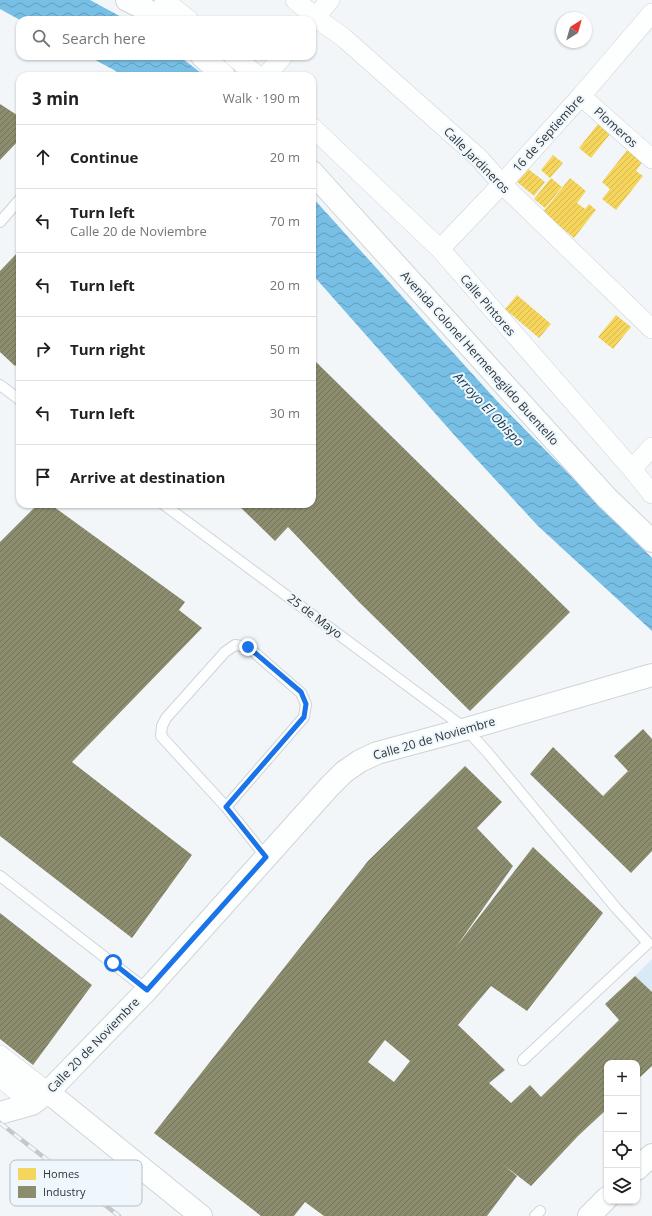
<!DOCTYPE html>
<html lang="en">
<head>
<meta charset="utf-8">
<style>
  :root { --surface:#fff; --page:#f6f6f6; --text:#202124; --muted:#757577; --line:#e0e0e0 }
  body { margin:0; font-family:"Open Sans",sans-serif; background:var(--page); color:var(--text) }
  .controls { position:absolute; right:12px; bottom:12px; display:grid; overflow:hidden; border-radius:8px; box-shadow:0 1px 3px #0004 }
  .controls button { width:36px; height:36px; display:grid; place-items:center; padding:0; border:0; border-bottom:1px solid var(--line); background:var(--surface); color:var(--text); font:20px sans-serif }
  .compass { position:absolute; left:556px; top:12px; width:36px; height:36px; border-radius:50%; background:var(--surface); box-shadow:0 1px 3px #0004; rotate:37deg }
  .stop { position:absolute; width:12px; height:12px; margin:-9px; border:3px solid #1a73e8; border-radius:50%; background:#fff }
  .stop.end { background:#1a73e8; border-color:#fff; box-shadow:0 1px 4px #0008 }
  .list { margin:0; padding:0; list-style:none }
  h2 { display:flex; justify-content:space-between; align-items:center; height:52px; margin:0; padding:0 16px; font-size:17px }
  h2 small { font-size:13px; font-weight:400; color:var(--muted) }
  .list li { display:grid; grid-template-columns:26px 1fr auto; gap:12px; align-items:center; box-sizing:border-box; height:64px; padding:0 16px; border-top:1px solid var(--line) }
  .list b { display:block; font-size:15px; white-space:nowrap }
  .list p { margin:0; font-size:13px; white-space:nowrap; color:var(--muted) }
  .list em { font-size:13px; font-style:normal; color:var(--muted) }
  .icon { flex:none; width:22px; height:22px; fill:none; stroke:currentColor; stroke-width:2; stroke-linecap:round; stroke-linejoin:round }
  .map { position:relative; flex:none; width:652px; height:1216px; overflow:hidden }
  .search { position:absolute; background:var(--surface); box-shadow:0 1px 3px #0004; left:16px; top:16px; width:300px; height:44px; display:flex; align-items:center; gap:10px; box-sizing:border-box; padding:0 14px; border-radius:12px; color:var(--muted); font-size:15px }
  .panel { position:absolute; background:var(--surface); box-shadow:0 1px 3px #0004; left:16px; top:72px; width:300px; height:436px; border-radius:12px }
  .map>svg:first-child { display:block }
</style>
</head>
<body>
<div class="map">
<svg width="652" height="1216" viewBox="0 0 652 1216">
  <defs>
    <pattern id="water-waves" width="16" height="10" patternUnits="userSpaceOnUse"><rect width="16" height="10" fill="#78bfe5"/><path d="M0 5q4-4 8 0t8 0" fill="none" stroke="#639cbb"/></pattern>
    <pattern id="homes-hatch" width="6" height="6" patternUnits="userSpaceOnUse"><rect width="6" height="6" fill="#f6d55c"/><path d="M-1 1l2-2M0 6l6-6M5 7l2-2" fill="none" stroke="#d3b751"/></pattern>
    <pattern id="industry-hatch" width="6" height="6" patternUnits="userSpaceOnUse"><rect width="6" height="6" fill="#8c8c6e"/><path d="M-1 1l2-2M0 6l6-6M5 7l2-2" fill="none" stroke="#73735b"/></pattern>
  </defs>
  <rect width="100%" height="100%" fill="#f2f6f9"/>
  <path fill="#d8eaf6" d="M 652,959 L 652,992 L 635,976 Z"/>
  <path fill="url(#water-waves)" d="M 0,0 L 90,0 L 127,20 L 20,20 L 0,9 Z
    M 88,56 L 179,56 L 205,76 L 122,76 L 114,70 Z
    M 312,197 L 497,401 L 652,558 L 652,631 L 538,526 L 456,437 L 312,274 Z"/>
  <path fill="url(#homes-hatch)" d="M 598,124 L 610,134 L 591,158 L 579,148 Z
    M 628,149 L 643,161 L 636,171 L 643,176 L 616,210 L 602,199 L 610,189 L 602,182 Z
    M 553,155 L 563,163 L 550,178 L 541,170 Z
    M 527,168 L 545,182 L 534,196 L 516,181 Z
    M 551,178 L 562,187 L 545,208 L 534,199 Z
    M 570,178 L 586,191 L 577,203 L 585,209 L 589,204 L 596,210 L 574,238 L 543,212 Z
    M 517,295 L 551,324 L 539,338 L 505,309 Z
    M 616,315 L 631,327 L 613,349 L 598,337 Z"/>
  <path fill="url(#industry-hatch)" fill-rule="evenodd" d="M 0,104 L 20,117 L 20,139 L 0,160 Z
    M 20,250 L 20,361 L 15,366 L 0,352 L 0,271 Z
    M 312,358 L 570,612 L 470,711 L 359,602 L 288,527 L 275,541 L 237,504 L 312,504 Z
    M 38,504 L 50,504 L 185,602 L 179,610 L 202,628 L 72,762 L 192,855 L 132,938 L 0,836 L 0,542 Z
    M 643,729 L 652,739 L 652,851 L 631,873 L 530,774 L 553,747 L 603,796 L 628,771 L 614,756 Z
    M 465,766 L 502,802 L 477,828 L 513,866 L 456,947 L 533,847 L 603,913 L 527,1011 L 491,986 L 458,1025 L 505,1070 L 489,1083 L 511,1103 L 530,1085 L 541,1097 L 619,1020 L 605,1004 L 635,976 L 652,992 L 652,1066 L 637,1080 L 637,1063 L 607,1063 L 607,1109 L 578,1136 L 531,1186 L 501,1163 L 517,1176 L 487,1216 L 324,1216 L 305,1202 L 294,1216 L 261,1216 L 154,1133 L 368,861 ZM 385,1040 L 410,1061 L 394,1082 L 368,1062 Z
    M 0,913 L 92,985 L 33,1065 L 0,1039 Z"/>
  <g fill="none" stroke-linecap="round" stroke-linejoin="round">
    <defs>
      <path id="lane" d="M 0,222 L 20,199
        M 0,385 L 20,400
        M 163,504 L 466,729 L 488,753 L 616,908 L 648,943 L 523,1060
        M 226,807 L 304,717 L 306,704 L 301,693 L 248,647 L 235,645 L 225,652 L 166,718 L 162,726 L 161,736 L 226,807 L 266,857
        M 0,876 L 147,990
        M 535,1216 L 540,1211"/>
      <path id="street" d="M 164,0 L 189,20
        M 295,0 L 315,17 L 344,38 L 479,158 L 502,184 L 652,329
        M 312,21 L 330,0
        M 233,56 L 258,76
        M 266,76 L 283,56
        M 581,96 L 652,159
        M 312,127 L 440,249 L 632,469 L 652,494
        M 440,249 L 502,184 L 581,96 L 652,13
        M 632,469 L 652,447
        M 0,1055 L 48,1092
        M 0,1077 L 32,1104"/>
      <path id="secondary" d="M 127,0 L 147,10 L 159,20
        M 202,56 L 224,76
        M 312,172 L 607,498 L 652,541
        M 48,1092 L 201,1216
        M 0,1113 L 32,1104 L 48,1092 L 147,990 L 329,787 L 344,772 L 360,761 L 377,753 L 466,729 L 652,675
        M 637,1169 L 652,1155
        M 589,1216 L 607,1198"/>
    </defs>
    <use href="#lane" stroke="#ced4d8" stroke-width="12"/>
    <use href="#street" stroke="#ced4d8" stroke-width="20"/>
    <use href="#secondary" stroke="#ced4d8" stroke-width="24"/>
    <use href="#lane" stroke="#fdfefe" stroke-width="10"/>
    <use href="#street" stroke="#fdfefe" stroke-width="19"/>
    <use href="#secondary" stroke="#fdfefe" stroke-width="22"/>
    <defs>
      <path id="rail" d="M 0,1123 L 119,1216"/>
    </defs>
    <use href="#rail" stroke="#c6c7c9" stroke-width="4.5"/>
    <use href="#rail" stroke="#eff7fc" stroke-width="3" stroke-dasharray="9" stroke-linecap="butt"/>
  </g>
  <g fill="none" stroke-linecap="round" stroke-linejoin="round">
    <path stroke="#1a73e8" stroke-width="5" d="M 113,963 L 147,990 L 266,857 L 226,807 L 304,717 L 306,704 L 301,692 L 248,647"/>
  </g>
  <g text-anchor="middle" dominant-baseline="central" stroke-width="4" stroke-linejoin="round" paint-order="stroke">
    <g font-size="12" fill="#2d3539" stroke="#eff7fc">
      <text transform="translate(616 127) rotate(42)">Plomeros</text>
      <text transform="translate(548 133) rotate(-48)">16 de Septiembre</text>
      <text transform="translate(477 160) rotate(45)">Calle Jardineros</text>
      <text transform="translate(488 305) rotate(49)">Calle Pintores</text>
      <text transform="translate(480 358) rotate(48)">Avenida Colonel Hermenegildo Buentello</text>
      <text transform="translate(315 616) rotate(37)">25 de Mayo</text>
      <text transform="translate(434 738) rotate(-16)">Calle 20 de Noviembre</text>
      <text transform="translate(93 1045) rotate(-46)">Calle 20 de Noviembre</text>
    </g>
    <g font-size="13" font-style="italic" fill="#0f3950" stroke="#eff7fc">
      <text transform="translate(489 409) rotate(47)">Arroyo El Obispo</text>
    </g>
  </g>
  <rect x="10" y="1160" width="132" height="46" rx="6" fill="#eff7fc" stroke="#b5bdc2" stroke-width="1"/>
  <rect x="18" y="1168" width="18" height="12" fill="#f6d55c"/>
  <rect x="18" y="1186" width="18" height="12" fill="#8c8c6e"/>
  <g font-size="11" fill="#2d3539">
    <text x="43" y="1178">Homes</text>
    <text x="43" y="1196">Industry</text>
  </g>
</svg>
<div class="controls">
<button>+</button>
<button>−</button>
<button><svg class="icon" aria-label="locate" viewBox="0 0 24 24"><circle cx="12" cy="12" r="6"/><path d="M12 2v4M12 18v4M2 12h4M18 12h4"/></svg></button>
<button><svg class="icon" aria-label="layers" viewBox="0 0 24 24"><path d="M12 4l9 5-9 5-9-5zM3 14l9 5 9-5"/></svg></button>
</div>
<svg class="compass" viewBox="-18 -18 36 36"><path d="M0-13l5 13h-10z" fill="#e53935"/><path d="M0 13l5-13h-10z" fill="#757577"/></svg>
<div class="stop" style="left:113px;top:963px"></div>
<div class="stop end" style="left:248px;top:647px"></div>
<div class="search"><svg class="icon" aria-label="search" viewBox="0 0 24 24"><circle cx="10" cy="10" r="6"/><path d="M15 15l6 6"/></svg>Search here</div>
<section class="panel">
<h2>3 min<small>Walk · 190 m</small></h2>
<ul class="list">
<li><svg class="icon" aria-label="ahead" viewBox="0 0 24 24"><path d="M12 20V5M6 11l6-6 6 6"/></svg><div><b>Continue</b></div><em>20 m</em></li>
<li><svg class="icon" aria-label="left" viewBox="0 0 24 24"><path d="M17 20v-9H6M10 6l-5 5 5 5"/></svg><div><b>Turn left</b><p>Calle 20 de Noviembre</p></div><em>70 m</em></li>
<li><svg class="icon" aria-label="left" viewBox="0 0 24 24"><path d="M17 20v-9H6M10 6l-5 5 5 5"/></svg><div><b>Turn left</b></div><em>20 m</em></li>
<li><svg class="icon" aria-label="right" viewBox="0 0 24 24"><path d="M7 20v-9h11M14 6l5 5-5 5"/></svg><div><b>Turn right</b></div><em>50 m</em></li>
<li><svg class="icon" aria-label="left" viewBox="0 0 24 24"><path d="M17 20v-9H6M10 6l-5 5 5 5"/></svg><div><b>Turn left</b></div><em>30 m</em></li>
<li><svg class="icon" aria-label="arrive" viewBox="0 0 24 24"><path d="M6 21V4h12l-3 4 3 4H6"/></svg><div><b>Arrive at destination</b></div></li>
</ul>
</section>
</div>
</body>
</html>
